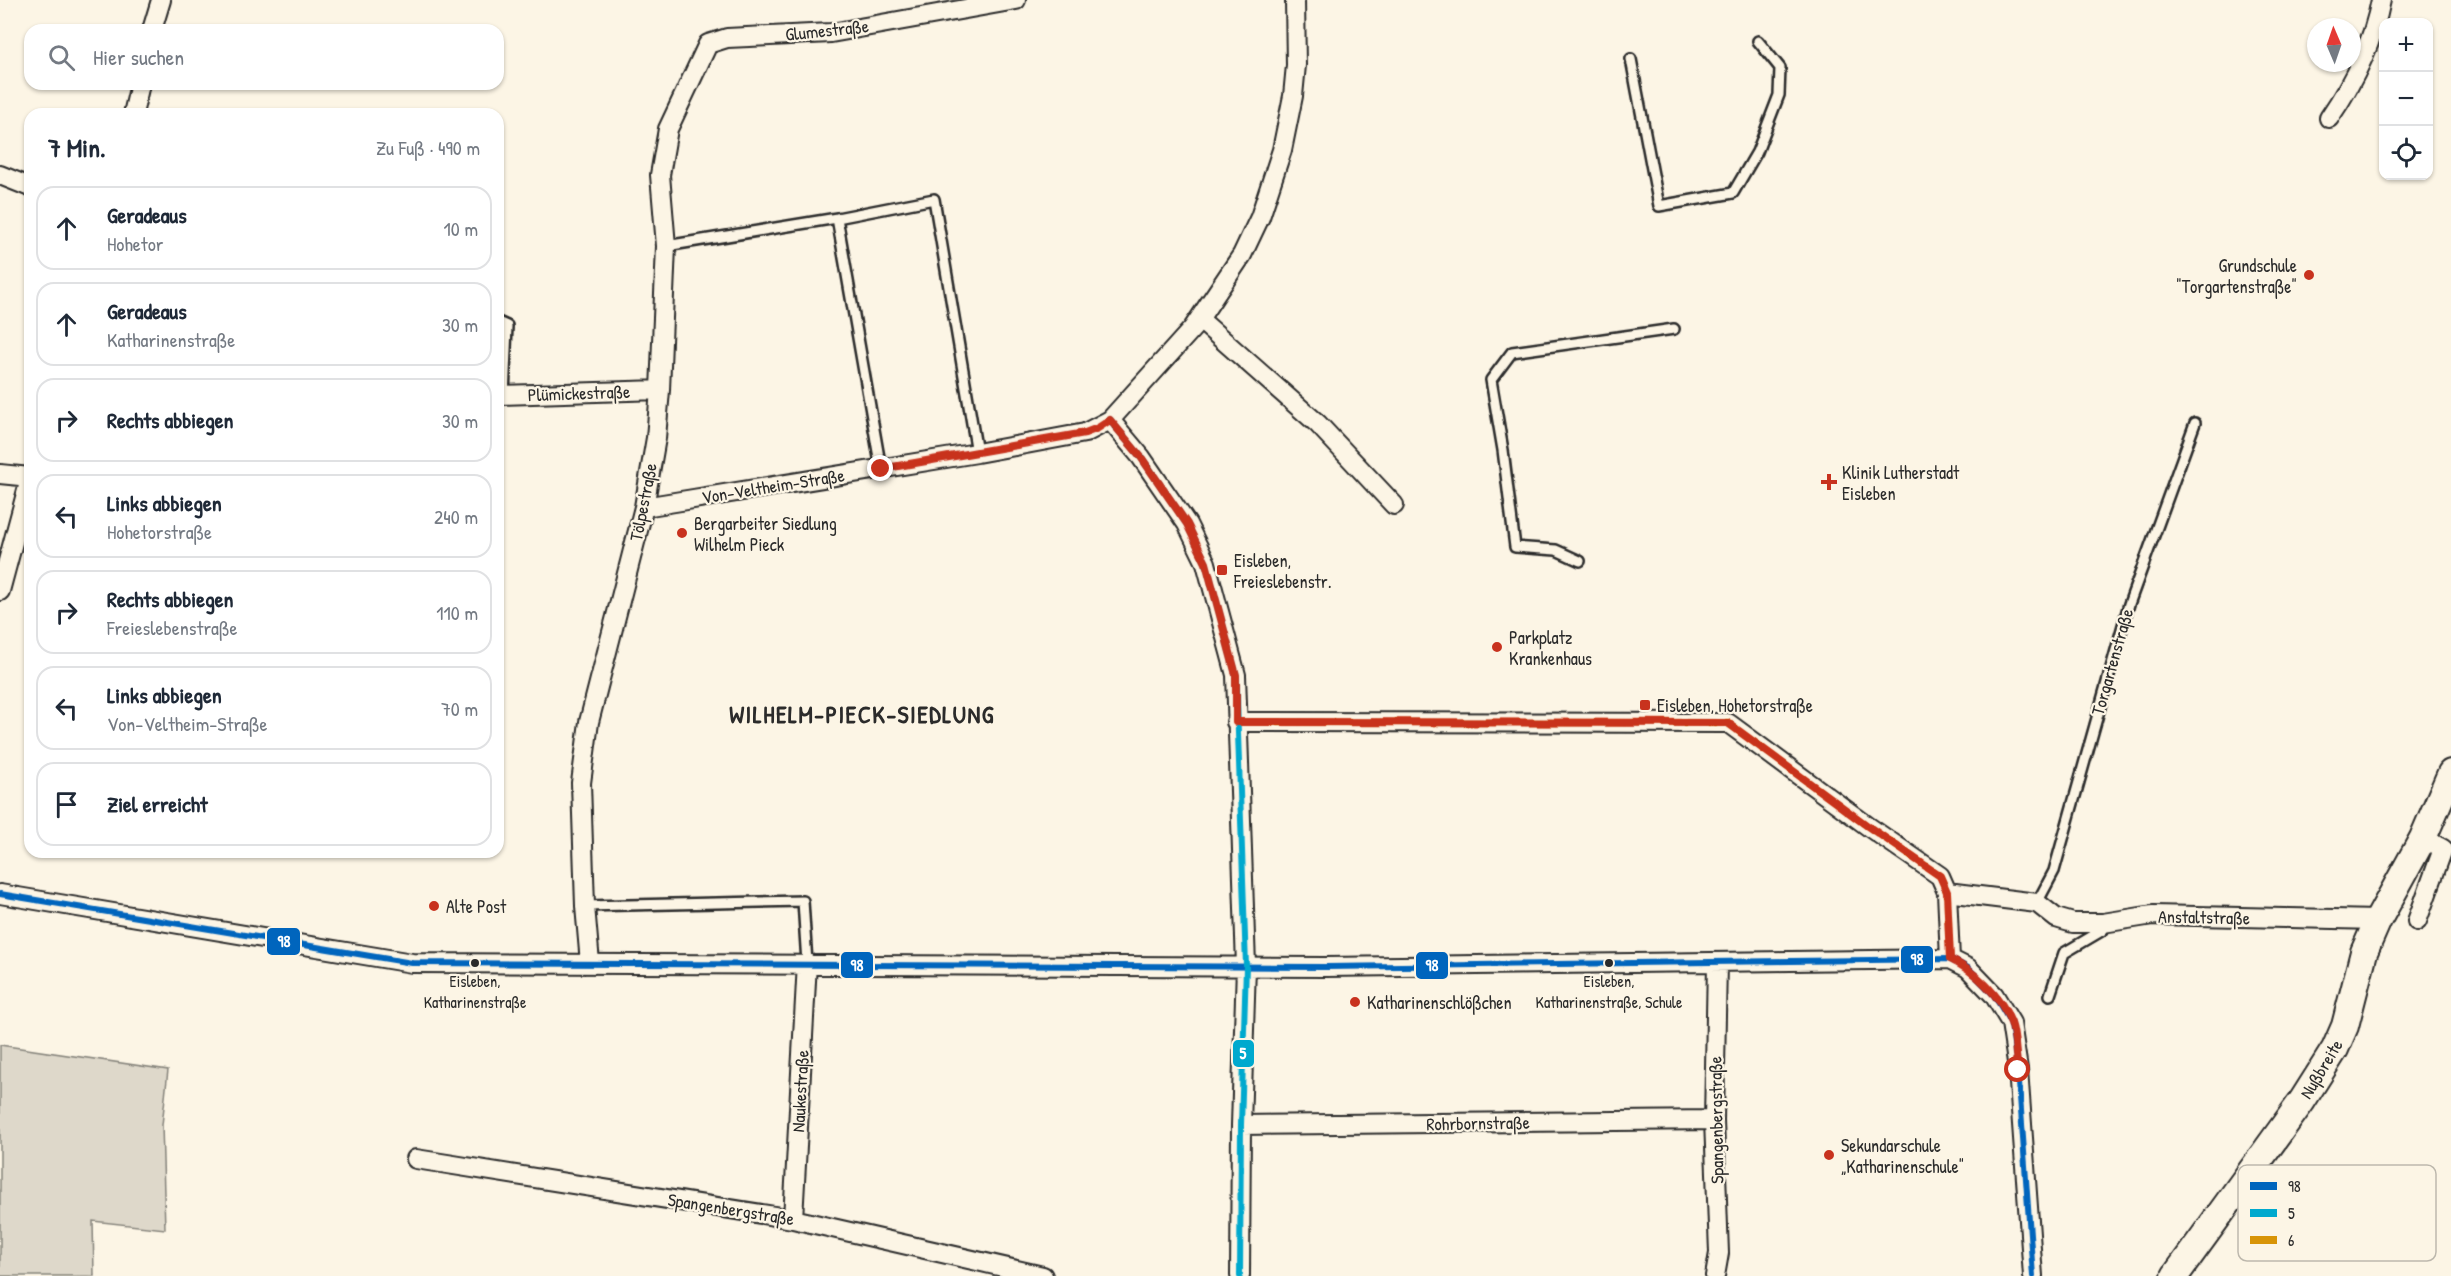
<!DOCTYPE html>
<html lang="de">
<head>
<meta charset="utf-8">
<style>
  :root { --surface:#fff; --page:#f6f6f7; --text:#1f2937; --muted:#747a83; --line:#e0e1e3 }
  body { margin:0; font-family:"Patrick Hand",sans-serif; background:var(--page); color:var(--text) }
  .controls { position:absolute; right:18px; top:18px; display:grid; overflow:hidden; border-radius:12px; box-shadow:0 2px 4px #0004 }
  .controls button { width:54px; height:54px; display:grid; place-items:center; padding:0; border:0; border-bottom:2px solid var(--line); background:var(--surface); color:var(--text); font:30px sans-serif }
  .compass { position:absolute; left:2307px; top:18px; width:54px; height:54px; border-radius:50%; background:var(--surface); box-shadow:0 2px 4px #0004; rotate:358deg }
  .stop { position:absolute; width:18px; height:18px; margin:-14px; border:4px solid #c8321e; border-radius:50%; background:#fff }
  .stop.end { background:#c8321e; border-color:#fff; box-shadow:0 2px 6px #0008 }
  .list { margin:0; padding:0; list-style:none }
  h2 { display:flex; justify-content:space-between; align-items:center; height:78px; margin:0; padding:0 24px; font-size:26px }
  h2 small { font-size:20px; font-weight:400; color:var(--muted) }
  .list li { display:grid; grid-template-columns:39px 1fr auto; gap:18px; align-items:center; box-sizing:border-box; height:84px; margin:0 12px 12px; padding:0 12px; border:2px solid var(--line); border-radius:18px }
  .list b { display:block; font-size:22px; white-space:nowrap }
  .list p { margin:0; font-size:20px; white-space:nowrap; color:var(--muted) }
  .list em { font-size:20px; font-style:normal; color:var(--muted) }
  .icon { flex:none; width:33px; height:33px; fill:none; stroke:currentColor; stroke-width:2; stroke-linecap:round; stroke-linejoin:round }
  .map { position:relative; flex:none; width:2451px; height:1276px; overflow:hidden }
  .search { position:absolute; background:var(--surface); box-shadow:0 2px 4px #0004; left:24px; top:24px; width:480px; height:66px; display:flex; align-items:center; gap:15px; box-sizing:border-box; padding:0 21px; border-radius:18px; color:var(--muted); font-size:22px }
  .panel { position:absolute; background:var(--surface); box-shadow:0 2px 4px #0004; left:24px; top:108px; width:480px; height:750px; border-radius:18px }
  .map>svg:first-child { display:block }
</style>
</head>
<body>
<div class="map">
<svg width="2451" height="1276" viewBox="0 0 2451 1276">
  <rect width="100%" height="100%" fill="#fcf5e5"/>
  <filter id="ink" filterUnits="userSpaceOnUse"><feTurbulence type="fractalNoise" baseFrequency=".0167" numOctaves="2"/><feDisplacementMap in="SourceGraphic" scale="12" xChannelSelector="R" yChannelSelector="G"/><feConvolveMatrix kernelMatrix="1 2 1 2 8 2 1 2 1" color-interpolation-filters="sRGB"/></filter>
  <g filter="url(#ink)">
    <path fill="#ded8ca" stroke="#84827a" stroke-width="1.5" d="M 0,1045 L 168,1070 L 162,1125 L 165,1229 L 93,1221 L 94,1276 L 0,1276 Z"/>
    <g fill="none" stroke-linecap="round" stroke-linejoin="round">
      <defs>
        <path id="service" d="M 1631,59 L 1659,206 L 1733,193 L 1757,152 L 1779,95 L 1780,68 L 1758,41
          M 666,246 L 837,218
          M 498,322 L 507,326 L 504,396
          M 881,469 L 837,218 L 934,199 L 977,453
          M 1580,561 L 1556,550 L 1515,547 L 1503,450 L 1491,380 L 1512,352 L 1674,329
          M 2037,903 L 2054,871 L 2129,604 L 2195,423
          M 585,906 L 803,901 L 807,963
          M 2050,995 L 2064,953 L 2103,930 L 2103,923"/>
        <path id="minor" d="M 152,30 L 161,0
          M 133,114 L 140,84
          M 2329,118 C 2353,83 2373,42 2381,0
          M 0,175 L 30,187
          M 1199,319 L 1318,424 L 1394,505
          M 498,395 L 660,390
          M 1110,420 L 1141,457 L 1187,524 L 1206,563 L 1236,675 L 1246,966 L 1241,1125 L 1240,1276
          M 0,474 L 30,477
          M 644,507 L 977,453 L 1085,433 L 1110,420 L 1193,328 L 1242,255 L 1260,217 L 1282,150 L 1293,96 L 1296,65 L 1295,0
          M 0,591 L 30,479
          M 1236,722 L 1728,723 L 1869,827 L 1940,876 L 1947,892 L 1950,959
          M 1947,892 L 2037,903 L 2056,918 L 2073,923 L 2103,923 L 2153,915 L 2378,920
          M 0,894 L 412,963 L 1326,967 L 1950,959 L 1968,968 L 1994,995 L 2011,1023 L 2018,1069 L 2033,1276
          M 2417,921 L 2443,849 L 2423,838
          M 590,963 L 585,906 L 581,783 L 589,722 L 644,507 L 656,438 L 660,390 L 666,246 L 660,175 L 668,129 L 708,44 L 727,38 L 831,33 L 1016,0
          M 1241,1125 L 1714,1120
          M 416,1159 L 793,1219 L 1043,1276
          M 793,1219 L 807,963
          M 1715,1276 L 1719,1253 L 1714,1120 L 1717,963"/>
        <path id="secondary" d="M 2175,1276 L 2302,1101 L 2335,1049 L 2345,1026 L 2364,952 L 2378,920 L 2423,838 L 2451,773"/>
      </defs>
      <use href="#service" stroke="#2b2b2b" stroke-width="14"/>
      <use href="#minor" stroke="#2b2b2b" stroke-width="22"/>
      <use href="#secondary" stroke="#2b2b2b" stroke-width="30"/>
      <use href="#service" stroke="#fcf5e5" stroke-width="9"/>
      <use href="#minor" stroke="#fcf5e5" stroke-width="18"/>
      <use href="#secondary" stroke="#fcf5e5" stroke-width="26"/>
      <defs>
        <path id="bus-1" d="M 0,894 L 412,963 L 1326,967 L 1950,959 L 1968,968 L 1994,995 L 2011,1023 L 2018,1069 L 2033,1276"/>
        <path id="bus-2" d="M 1110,420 L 1141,457 L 1187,524 L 1206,563 L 1236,675 L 1246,966 L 1241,1125 L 1240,1276"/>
        <path id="bus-3" d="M 1236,722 L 1728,723 L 1869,827 L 1940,876 L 1947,892 L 1950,959"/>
      </defs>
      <use href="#bus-1" stroke="#fcf5e5" stroke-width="10"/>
      <use href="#bus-2" stroke="#fcf5e5" stroke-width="10"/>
      <use href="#bus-3" stroke="#fcf5e5" stroke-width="10"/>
      <use href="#bus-1" stroke="#0065bd" stroke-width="6"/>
      <use href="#bus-2" stroke="#00a9ce" stroke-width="6"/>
      <use href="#bus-3" stroke="#d89406" stroke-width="6"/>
    </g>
  </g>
  <g fill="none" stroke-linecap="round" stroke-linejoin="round" filter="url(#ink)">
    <path stroke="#c8321e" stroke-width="8" d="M 881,469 L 1085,433 L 1098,428 L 1110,420 L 1141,457 L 1187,524 L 1206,563 L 1236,675 L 1236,722 L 1728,723 L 1869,827 L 1940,876 L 1947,892 L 1950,959 C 1975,971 2001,996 2011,1023 C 2016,1037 2015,1055 2018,1070"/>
  </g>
  <g fill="#c8321e" stroke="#fcf5e5" stroke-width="2">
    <circle cx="2309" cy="275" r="6"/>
    <path d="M1826 473h6v6h6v6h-6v6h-6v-6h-6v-6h6z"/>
    <circle cx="682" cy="533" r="6"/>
    <rect x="1216" y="564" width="12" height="12" rx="3"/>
    <circle cx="1497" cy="647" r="6"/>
    <rect x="1639" y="699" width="12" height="12" rx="3"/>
    <circle cx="434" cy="906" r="6"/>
    <circle cx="1355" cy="1002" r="6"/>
    <circle cx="1829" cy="1155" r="6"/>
  </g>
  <g fill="#2b2b2b" stroke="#fcf5e5" stroke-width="2">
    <circle cx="475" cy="963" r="5"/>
    <circle cx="1609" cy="963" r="5"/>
  </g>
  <g text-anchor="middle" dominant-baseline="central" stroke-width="4.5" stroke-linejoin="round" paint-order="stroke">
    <g font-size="16" fill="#2b2b2b" stroke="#fcf5e5">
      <text x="475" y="981">Eisleben,<tspan x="475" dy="21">Katharinenstraße</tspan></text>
      <text x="1609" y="981">Eisleben,<tspan x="1609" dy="21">Katharinenstraße, Schule</tspan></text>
    </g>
    <g font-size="18" fill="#2b2b2b" stroke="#fcf5e5">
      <text transform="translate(827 30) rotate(-6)">Glumestraße</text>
      <text transform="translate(579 393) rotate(-2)">Plümickestraße</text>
      <text transform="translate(773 486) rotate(-9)">Von-Veltheim-Straße</text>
      <text transform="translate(643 502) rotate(-79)">Tölpestraße</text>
      <text transform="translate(2112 662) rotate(-74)">Torgartenstraße</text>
      <text transform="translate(2204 917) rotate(1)">Anstaltstraße</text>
      <text transform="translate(2321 1069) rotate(-59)">Nußbreite</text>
      <text transform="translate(800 1091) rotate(-87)">Naukestraße</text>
      <text transform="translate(1716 1120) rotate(-91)">Spangenbergstraße</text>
      <text transform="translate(1478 1123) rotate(-1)">Rohrbornstraße</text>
      <text transform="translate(731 1209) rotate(9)">Spangenbergstraße</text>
    </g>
    <g font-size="18" fill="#2b2b2b" stroke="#fcf5e5" text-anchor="start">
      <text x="2297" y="265" text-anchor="end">Grundschule<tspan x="2297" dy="21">"Torgartenstraße"</tspan></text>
      <text x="1842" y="472">Klinik Lutherstadt<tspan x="1842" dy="21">Eisleben</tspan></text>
      <text x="694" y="523">Bergarbeiter Siedlung<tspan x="694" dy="21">Wilhelm Pieck</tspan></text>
      <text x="1234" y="560">Eisleben,<tspan x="1234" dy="21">Freieslebenstr.</tspan></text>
      <text x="1509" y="637">Parkplatz<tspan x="1509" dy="21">Krankenhaus</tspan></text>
      <text x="1657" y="705">Eisleben, Hohetorstraße</text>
      <text x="446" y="906">Alte Post</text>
      <text x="1367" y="1002">Katharinenschlößchen</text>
      <text x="1841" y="1145">Sekundarschule<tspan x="1841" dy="21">„Katharinenschule"</tspan></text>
    </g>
    <g font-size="24" font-weight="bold" letter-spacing="1.5" fill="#2b2b2b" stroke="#fcf5e5">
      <text x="862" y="714">WILHELM-PIECK-SIEDLUNG</text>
    </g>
  </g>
  <rect x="2238" y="1165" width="198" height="96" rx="9" fill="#fcf5e5" stroke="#bdb8ad" stroke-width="1.5"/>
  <rect x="2250" y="1182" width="27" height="8" fill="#0065bd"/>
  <rect x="2250" y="1209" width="27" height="8" fill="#00a9ce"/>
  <rect x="2250" y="1236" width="27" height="8" fill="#d89406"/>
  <g font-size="16" fill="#2b2b2b">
    <text x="2288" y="1192">98</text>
    <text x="2288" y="1219">5</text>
    <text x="2288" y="1246">6</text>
  </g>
  <g stroke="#fcf5e5" stroke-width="2">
    <rect x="266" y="927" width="35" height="29" rx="6" fill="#0065bd"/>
    <rect x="1900" y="945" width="34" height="29" rx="6" fill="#0065bd"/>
    <rect x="840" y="951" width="34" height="28" rx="6" fill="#0065bd"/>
    <rect x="1415" y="951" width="34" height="29" rx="6" fill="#0065bd"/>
    <rect x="1232" y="1039" width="23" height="29" rx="6" fill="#00a9ce"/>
  </g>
  <g font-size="16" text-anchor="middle" font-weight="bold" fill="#fff">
    <text x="284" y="947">98</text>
    <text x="1917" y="965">98</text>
    <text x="857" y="971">98</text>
    <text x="1432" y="971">98</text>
    <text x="1243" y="1059">5</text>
  </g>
</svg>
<div class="controls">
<button>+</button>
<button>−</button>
<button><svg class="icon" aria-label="locate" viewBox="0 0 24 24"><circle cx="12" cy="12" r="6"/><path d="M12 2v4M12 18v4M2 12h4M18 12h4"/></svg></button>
</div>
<svg class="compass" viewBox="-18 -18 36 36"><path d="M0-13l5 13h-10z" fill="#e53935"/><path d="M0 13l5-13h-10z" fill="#747a83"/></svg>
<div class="stop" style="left:2018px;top:1070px"></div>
<div class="stop end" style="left:881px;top:469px"></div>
<div class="search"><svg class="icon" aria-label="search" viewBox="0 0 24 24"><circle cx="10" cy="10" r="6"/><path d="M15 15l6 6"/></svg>Hier suchen</div>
<section class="panel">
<h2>7 Min.<small>Zu Fuß · 490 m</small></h2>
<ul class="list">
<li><svg class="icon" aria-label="ahead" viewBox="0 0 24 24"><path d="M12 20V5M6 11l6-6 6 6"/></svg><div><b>Geradeaus</b><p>Hohetor</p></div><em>10 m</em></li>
<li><svg class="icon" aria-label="ahead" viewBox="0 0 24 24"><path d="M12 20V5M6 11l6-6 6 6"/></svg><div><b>Geradeaus</b><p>Katharinenstraße</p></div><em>30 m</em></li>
<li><svg class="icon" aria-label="right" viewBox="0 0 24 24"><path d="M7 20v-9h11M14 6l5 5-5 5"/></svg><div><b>Rechts abbiegen</b></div><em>30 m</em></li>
<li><svg class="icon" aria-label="left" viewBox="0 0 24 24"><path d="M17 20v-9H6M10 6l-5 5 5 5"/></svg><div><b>Links abbiegen</b><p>Hohetorstraße</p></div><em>240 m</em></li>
<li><svg class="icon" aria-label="right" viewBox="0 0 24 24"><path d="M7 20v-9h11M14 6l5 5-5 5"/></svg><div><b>Rechts abbiegen</b><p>Freieslebenstraße</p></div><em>110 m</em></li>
<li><svg class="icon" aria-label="left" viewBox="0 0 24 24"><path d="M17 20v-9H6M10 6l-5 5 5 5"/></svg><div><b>Links abbiegen</b><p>Von-Veltheim-Straße</p></div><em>70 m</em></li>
<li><svg class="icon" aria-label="arrive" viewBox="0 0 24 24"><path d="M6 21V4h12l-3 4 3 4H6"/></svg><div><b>Ziel erreicht</b></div></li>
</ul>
</section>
</div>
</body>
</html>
